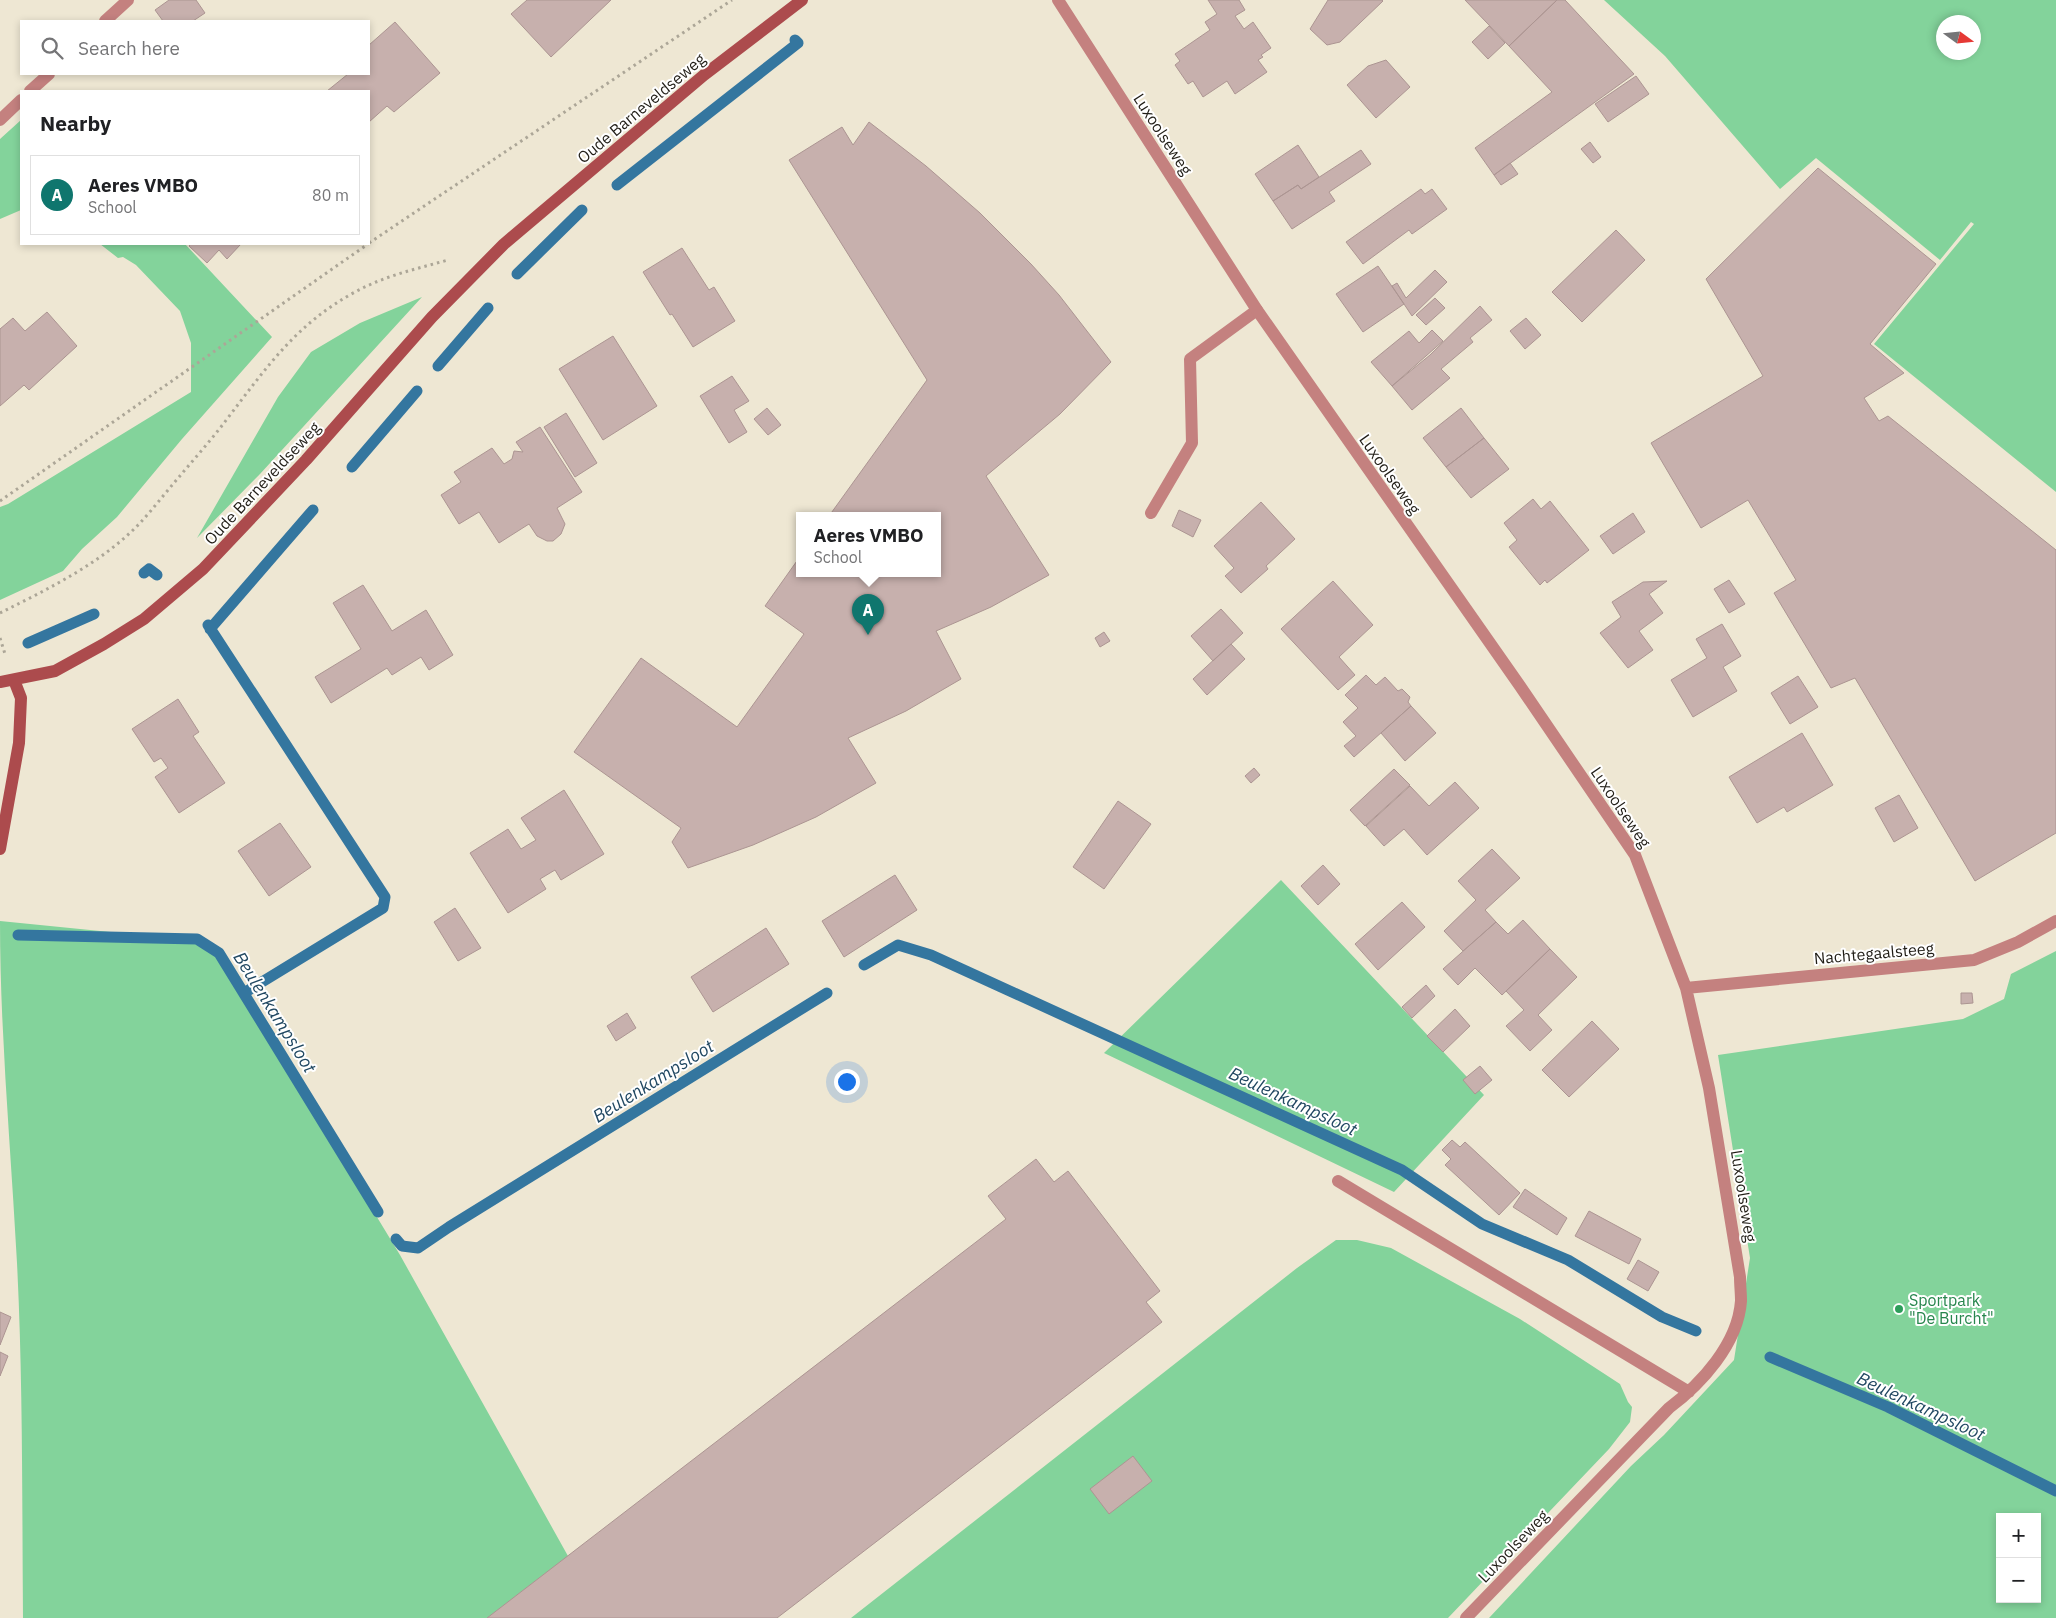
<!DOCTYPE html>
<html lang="en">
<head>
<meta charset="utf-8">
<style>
  :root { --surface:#fff; --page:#f6f6f6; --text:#202124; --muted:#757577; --line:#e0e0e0; --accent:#0f766e }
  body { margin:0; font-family:"IBM Plex Sans",sans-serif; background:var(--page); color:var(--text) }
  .controls { position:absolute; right:15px; bottom:15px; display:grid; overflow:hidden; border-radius:0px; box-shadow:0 2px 8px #0003 }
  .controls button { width:45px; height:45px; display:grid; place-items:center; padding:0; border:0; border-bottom:1px solid var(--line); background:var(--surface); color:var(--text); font:25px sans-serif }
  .compass { position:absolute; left:1936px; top:15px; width:45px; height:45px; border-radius:50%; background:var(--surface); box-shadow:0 2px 8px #0003; rotate:105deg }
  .you { position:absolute; left:846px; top:1081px; width:18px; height:18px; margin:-12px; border:4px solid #fff; border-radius:50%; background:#1a73e8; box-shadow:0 0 0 8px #1a73e833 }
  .badge { display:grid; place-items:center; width:32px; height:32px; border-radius:50%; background:var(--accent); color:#fff; font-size:16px; font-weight:700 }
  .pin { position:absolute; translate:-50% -41px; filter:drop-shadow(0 1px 2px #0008) }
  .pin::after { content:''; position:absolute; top:26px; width:18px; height:15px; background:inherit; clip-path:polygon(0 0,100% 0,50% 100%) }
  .popup { position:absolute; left:796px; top:512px; width:145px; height:65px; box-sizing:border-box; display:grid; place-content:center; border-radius:0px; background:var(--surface); filter:drop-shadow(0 1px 4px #0005); font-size:16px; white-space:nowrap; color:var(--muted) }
  .popup b { font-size:19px; color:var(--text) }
  .popup::after { content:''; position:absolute; left:50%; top:100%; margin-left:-10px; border:10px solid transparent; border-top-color:var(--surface) }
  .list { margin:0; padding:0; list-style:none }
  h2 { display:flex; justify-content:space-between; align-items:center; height:65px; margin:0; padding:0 20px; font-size:21px }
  h2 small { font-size:16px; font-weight:400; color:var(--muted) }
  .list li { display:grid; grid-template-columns:32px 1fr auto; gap:15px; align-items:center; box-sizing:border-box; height:80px; margin:0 10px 10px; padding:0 10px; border:1px solid var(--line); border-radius:0px }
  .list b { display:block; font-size:19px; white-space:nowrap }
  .list p { margin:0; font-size:16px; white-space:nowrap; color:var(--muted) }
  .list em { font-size:16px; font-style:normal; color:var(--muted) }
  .icon { flex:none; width:28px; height:28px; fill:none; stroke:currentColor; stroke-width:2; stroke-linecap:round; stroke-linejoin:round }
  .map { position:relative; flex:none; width:2056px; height:1618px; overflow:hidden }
  .search { position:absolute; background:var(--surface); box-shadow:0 2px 8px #0003; left:20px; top:20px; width:350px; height:55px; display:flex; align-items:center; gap:12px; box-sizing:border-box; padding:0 18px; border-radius:0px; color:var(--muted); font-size:19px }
  .panel { position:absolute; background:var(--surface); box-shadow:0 2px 8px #0003; left:20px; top:90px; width:350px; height:155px; border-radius:0px }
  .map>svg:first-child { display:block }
</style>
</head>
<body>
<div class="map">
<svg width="2056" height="1618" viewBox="0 0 2056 1618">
  <rect width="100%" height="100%" fill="#eee7d3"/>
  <path fill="#83d39b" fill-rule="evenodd" d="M 1604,0 L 2056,0 L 2056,492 L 1874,344 L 1974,224 L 1971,222 L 1940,260 L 1816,158 L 1780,189 L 1665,56 ZM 1944,22 L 1974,22 L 1974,52 L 1944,52 Z
    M 21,120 L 21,210 L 0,219 L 0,139 Z
    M 100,244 L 185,244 L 272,337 L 182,439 L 117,517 L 82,549 L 63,571 L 0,600 L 0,507 L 8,504 L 191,392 L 191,343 L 180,311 L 136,265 L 123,257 L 118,258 Z
    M 422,297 L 260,474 L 197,538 L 278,397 L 311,352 L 360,323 Z
    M 1281,880 L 1484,1095 L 1394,1192 L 1104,1053 Z
    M 0,921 L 210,942 L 400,1255 L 573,1565 L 507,1618 L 23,1618 C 22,1500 23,1381 17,1263 C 11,1149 0,1035 0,921 Z
    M 2056,951 L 2056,1618 L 1489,1618 L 1631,1466 L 1664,1435 L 1734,1360 L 1750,1258 L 1718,1055 L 1963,1019 L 2004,999 L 2011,974 ZM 2000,1517 L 2037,1517 L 2037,1599 L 2000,1599 Z
    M 1336,1240 L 1357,1240 L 1391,1248 L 1520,1319 L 1620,1384 L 1628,1402 L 1632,1407 L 1630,1422 L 1609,1449 L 1448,1618 L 851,1618 L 1297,1268 Z"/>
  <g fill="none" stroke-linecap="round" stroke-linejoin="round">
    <path stroke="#34769f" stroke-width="11" d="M 617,185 L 798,43 L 795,40
      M 517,274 L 582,210
      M 438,366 L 488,308
      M 352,467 L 417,391
      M 144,573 L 149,569 L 157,575
      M 208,625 L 385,897 L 383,908 L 244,993
      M 210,629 L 313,510
      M 28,643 L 94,614
      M 18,935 L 197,939 L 219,953 L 378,1212
      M 864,965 L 898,945 L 931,955 L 1402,1170 L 1482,1224 L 1568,1260 L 1662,1317 L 1696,1331
      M 396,1239 L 402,1246 L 418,1248 L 449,1227 L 827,993
      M 1770,1357 L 1888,1407 L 2056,1491"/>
  </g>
  <path fill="#c7b0ad" stroke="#ac9592" d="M 169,0 L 196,0 L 205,13 L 193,21 L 163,21 L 155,10 Z
    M 527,0 L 611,0 L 551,57 L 511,14 Z
    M 1208,0 L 1239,0 L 1245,10 L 1235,16 L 1244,29 L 1253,22 L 1271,48 L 1261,55 L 1263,57 L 1258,60 L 1267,72 L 1235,94 L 1227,81 L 1203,97 L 1193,81 L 1188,84 L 1175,65 L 1180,61 L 1175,54 L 1210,30 L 1205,22 L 1217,14 Z
    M 1328,0 L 1382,0 L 1383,1 L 1340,42 L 1327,45 L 1310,29 Z
    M 1465,0 L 1557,0 L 1509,46 Z
    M 1557,0 L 1565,0 L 1634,74 L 1494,175 L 1475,148 L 1552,92 L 1509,46 Z
    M 395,22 L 440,73 L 394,112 L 387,106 L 369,122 L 369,91 L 327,91 L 348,74 L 369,74 L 369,45 Z
    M 1489,26 L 1505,43 L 1488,59 L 1472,42 Z
    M 1386,60 L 1410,87 L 1376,118 L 1347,85 L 1368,66 Z
    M 1636,76 L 1649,94 L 1608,122 L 1595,104 Z
    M 869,122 L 926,166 L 980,213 L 1031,264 L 1059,295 L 1111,362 L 1060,414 L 986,476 L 1049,575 L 991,607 L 936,631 L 961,679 L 906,711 L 848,738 L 876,783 L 816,817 L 753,845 L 688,868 L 672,842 L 681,828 L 574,752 L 641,658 L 737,727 L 804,634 L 765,606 L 799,558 L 799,574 L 937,574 L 937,516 L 829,516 L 927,380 L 789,160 L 842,127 L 853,145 Z
    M 1590,142 L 1601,157 L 1593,163 L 1581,149 Z
    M 1298,145 L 1319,177 L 1301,189 L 1298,185 L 1273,201 L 1255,174 Z
    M 1361,150 L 1371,164 L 1329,192 L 1335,201 L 1292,229 L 1273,201 L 1298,185 L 1301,189 Z
    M 1510,163 L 1518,174 L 1501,185 L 1494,175 Z
    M 1818,168 L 1936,264 L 1870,344 L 1904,373 L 1864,398 L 1879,421 L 1888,416 L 2056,550 L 2056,833 L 1975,881 L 1855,678 L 1831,688 L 1774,593 L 1796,580 L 1748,500 L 1701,528 L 1651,443 L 1763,376 L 1706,279 Z
    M 1421,189 L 1425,194 L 1432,189 L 1447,209 L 1412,234 L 1409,230 L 1363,264 L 1346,242 Z
    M 1616,230 L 1645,260 L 1582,322 L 1552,292 Z
    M 191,244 L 241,244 L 227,259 L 219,250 L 207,263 L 189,246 Z
    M 682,248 L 709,290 L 714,287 L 735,321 L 693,347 L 672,314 L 670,315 L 643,272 Z
    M 1378,266 L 1404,304 L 1363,332 L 1336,294 Z
    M 1435,270 L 1447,282 L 1412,316 L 1392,286 L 1397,283 L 1406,298 Z
    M 1435,298 L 1445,308 L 1426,325 L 1416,315 Z
    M 1480,306 L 1492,320 L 1470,338 L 1473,342 L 1441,369 L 1450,378 L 1412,410 L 1392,386 L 1430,355 Z
    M 47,312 L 77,346 L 29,390 L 24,385 L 0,406 L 0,329 L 13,318 L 25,331 Z
    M 1526,318 L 1541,335 L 1525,349 L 1510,331 Z
    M 1432,330 L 1443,341 L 1392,386 L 1371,362 L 1409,331 L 1419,343 Z
    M 613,336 L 657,406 L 603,440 L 559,369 Z
    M 732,376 L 749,401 L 734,410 L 747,432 L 729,443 L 700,396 Z
    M 767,408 L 781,425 L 768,435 L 754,419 Z
    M 1461,408 L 1484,438 L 1446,467 L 1423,438 Z
    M 566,413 L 597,463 L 575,477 L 544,427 Z
    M 540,427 L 582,492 L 557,508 L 565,524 L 561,534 L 553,541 L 547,541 L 537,536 L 529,524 L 499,543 L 479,512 L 459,524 L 441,495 L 461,482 L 454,472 L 492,448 L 504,464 L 512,459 L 514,451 L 523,452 L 516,442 Z
    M 1484,438 L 1509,469 L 1471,498 L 1446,467 Z
    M 1533,499 L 1541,509 L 1550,501 L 1589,550 L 1547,583 L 1545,580 L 1540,585 L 1509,547 L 1517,540 L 1504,523 Z
    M 1261,502 L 1295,539 L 1266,566 L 1268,569 L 1241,593 L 1225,576 L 1234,568 L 1214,546 Z
    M 1179,510 L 1201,520 L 1193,537 L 1172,526 Z
    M 1633,513 L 1645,532 L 1613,554 L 1600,536 Z
    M 1729,580 L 1745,604 L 1729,613 L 1714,589 Z
    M 1333,581 L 1373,625 L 1339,657 L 1355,675 L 1338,690 L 1281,629 Z
    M 1667,581 L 1649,594 L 1663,613 L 1639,631 L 1653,650 L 1628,668 L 1600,633 L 1621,617 L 1612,602 L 1643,582 Z
    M 363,585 L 392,631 L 426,610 L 453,655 L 429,670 L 421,657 L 392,675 L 387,668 L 331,703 L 315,677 L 361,649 L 333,603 Z
    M 1221,609 L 1243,633 L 1213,661 L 1191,636 Z
    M 1722,624 L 1741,656 L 1723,667 L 1737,691 L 1693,717 L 1671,680 L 1707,658 L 1696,639 Z
    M 1104,632 L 1110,641 L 1100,647 L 1095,638 Z
    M 1231,644 L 1245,659 L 1207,695 L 1193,679 Z
    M 1366,675 L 1376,685 L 1385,677 L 1398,691 L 1402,689 L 1410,697 L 1408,702 L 1411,706 L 1354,757 L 1344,746 L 1356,736 L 1343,722 L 1358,708 L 1345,695 Z
    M 1798,676 L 1818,707 L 1790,724 L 1771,693 Z
    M 178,699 L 199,732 L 193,736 L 225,783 L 179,813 L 155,777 L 168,768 L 161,758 L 154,762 L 132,729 Z
    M 1411,706 L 1436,733 L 1405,761 L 1381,733 Z
    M 1802,733 L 1833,785 L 1787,812 L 1784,807 L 1757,823 L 1729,777 Z
    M 1254,768 L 1260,775 L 1251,783 L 1245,776 Z
    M 1394,769 L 1410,785 L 1365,826 L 1350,810 Z
    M 1455,782 L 1479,808 L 1427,855 L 1404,829 L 1384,846 L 1366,826 L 1410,786 L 1429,806 Z
    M 564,790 L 604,854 L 561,880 L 555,870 L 540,879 L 546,889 L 508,913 L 470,853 L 508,829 L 521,849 L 536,840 L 521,818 Z
    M 1899,795 L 1918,828 L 1894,842 L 1875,808 Z
    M 1118,801 L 1151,824 L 1104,889 L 1073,867 Z
    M 280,823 L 311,867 L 269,896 L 238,851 Z
    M 1492,849 L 1520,878 L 1485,910 L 1496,922 L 1463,951 L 1444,931 L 1476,900 L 1458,881 Z
    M 1323,865 L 1340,884 L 1318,905 L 1301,886 Z
    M 895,875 L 917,910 L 844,957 L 822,921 Z
    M 1402,902 L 1425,927 L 1378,970 L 1355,944 Z
    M 455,908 L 481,948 L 458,961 L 434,922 Z
    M 1523,920 L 1550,949 L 1502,995 L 1475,968 L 1458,985 L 1443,969 L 1496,922 L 1508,934 Z
    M 766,928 L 789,964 L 713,1012 L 691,977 Z
    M 1550,949 L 1577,977 L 1538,1015 L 1552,1030 L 1530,1051 L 1506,1026 L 1524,1010 L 1506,991 Z
    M 1426,985 L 1435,996 L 1412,1018 L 1402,1007 Z
    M 1961,993 L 1972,993 L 1973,1003 L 1961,1004 Z
    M 1455,1009 L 1470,1026 L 1443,1052 L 1427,1036 Z
    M 627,1013 L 636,1028 L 616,1041 L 607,1026 Z
    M 1592,1021 L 1619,1049 L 1569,1097 L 1542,1070 Z
    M 1480,1066 L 1492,1080 L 1475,1094 L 1463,1080 Z
    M 1452,1140 L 1460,1147 L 1465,1142 L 1520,1193 L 1499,1215 L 1445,1165 L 1451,1159 L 1442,1150 Z
    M 1036,1159 L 1054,1182 L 1068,1171 L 1160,1291 L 1146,1302 L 1162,1322 L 777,1618 L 487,1618 L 1006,1219 L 988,1196 Z
    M 1525,1189 L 1567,1218 L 1557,1235 L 1513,1207 Z
    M 1589,1211 L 1641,1239 L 1629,1264 L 1575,1236 Z
    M 1638,1260 L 1659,1272 L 1648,1291 L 1627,1279 Z
    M 0,1312 L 11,1317 L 0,1345 Z
    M 0,1352 L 8,1356 L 0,1376 Z
    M 1133,1456 L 1152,1481 L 1109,1514 L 1090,1489 Z"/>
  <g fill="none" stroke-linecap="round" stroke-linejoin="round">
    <path stroke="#aca697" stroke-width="3" stroke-dasharray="2.5 4" stroke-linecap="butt" d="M 369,243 L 732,0
      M 0,501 L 368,244
      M 0,613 C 48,589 102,563 140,523 C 153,509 166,492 179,477 C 195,458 212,439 227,419 C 267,367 296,324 355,292 C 384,276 416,269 448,260
      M 0,638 L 5,654"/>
    <path stroke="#c4817f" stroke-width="12" d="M 1151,513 L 1192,443 L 1190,359 L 1257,310"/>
    <path stroke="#c4817f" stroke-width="12" d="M 1058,0 L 1257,310 L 1520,686 L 1635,855 L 1686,988 L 1709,1088 L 1740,1277 C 1740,1285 1741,1293 1741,1301 C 1738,1344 1701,1384 1669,1408 L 1466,1618
      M 105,21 L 128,0
      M 30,91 L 49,74
      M 0,120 L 21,100
      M 1686,988 L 1974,960 L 2018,942 L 2056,921
      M 1338,1181 L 1689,1392"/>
    <path stroke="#ac4b4d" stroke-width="12" d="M 0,682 L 55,671 L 104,644 L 144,619 L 203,569 L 306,460 L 432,317 L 504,244 L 704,75 L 802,0
      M 0,849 L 19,743 L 21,698 L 14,680"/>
  </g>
  <circle fill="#2e9e5b" stroke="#fff" stroke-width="2" cx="1899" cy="1309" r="5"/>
  <g text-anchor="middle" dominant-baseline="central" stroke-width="4" stroke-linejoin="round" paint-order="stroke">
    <g font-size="16" fill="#201d16" stroke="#fff">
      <text transform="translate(641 108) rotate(-40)">Oude Barneveldseweg</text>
      <text transform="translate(1163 134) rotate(57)">Luxoolseweg</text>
      <text transform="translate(1390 474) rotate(55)">Luxoolseweg</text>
      <text transform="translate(262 483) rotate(-47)">Oude Barneveldseweg</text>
      <text transform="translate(1621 807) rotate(56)">Luxoolseweg</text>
      <text transform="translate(1874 953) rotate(-5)">Nachtegaalsteeg</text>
      <text transform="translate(1744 1196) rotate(81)">Luxoolseweg</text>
      <text transform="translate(1513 1546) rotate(-46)">Luxoolseweg</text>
    </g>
    <g font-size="16" fill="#27864d" stroke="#fff" text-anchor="start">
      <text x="1909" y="1300">Sportpark<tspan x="1909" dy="18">"De Burcht"</tspan></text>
    </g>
    <g font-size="18" font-style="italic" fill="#214862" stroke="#fff">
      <text transform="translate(275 1012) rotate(58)">Beulenkampsloot</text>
      <text transform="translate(653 1081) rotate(-32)">Beulenkampsloot</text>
      <text transform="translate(1293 1101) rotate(25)">Beulenkampsloot</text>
      <text transform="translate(1921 1406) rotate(25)">Beulenkampsloot</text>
    </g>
  </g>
</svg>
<div class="controls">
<button>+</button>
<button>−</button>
</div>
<svg class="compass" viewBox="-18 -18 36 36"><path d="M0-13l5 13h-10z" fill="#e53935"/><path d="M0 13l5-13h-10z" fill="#757577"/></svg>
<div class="you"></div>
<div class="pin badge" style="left:868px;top:635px">A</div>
<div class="popup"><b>Aeres VMBO</b>School</div>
<div class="search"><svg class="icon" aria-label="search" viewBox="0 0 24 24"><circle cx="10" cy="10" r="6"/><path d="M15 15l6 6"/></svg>Search here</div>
<section class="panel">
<h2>Nearby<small></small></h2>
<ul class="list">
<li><span class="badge">A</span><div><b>Aeres VMBO</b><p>School</p></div><em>80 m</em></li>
</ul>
</section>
</div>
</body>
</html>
